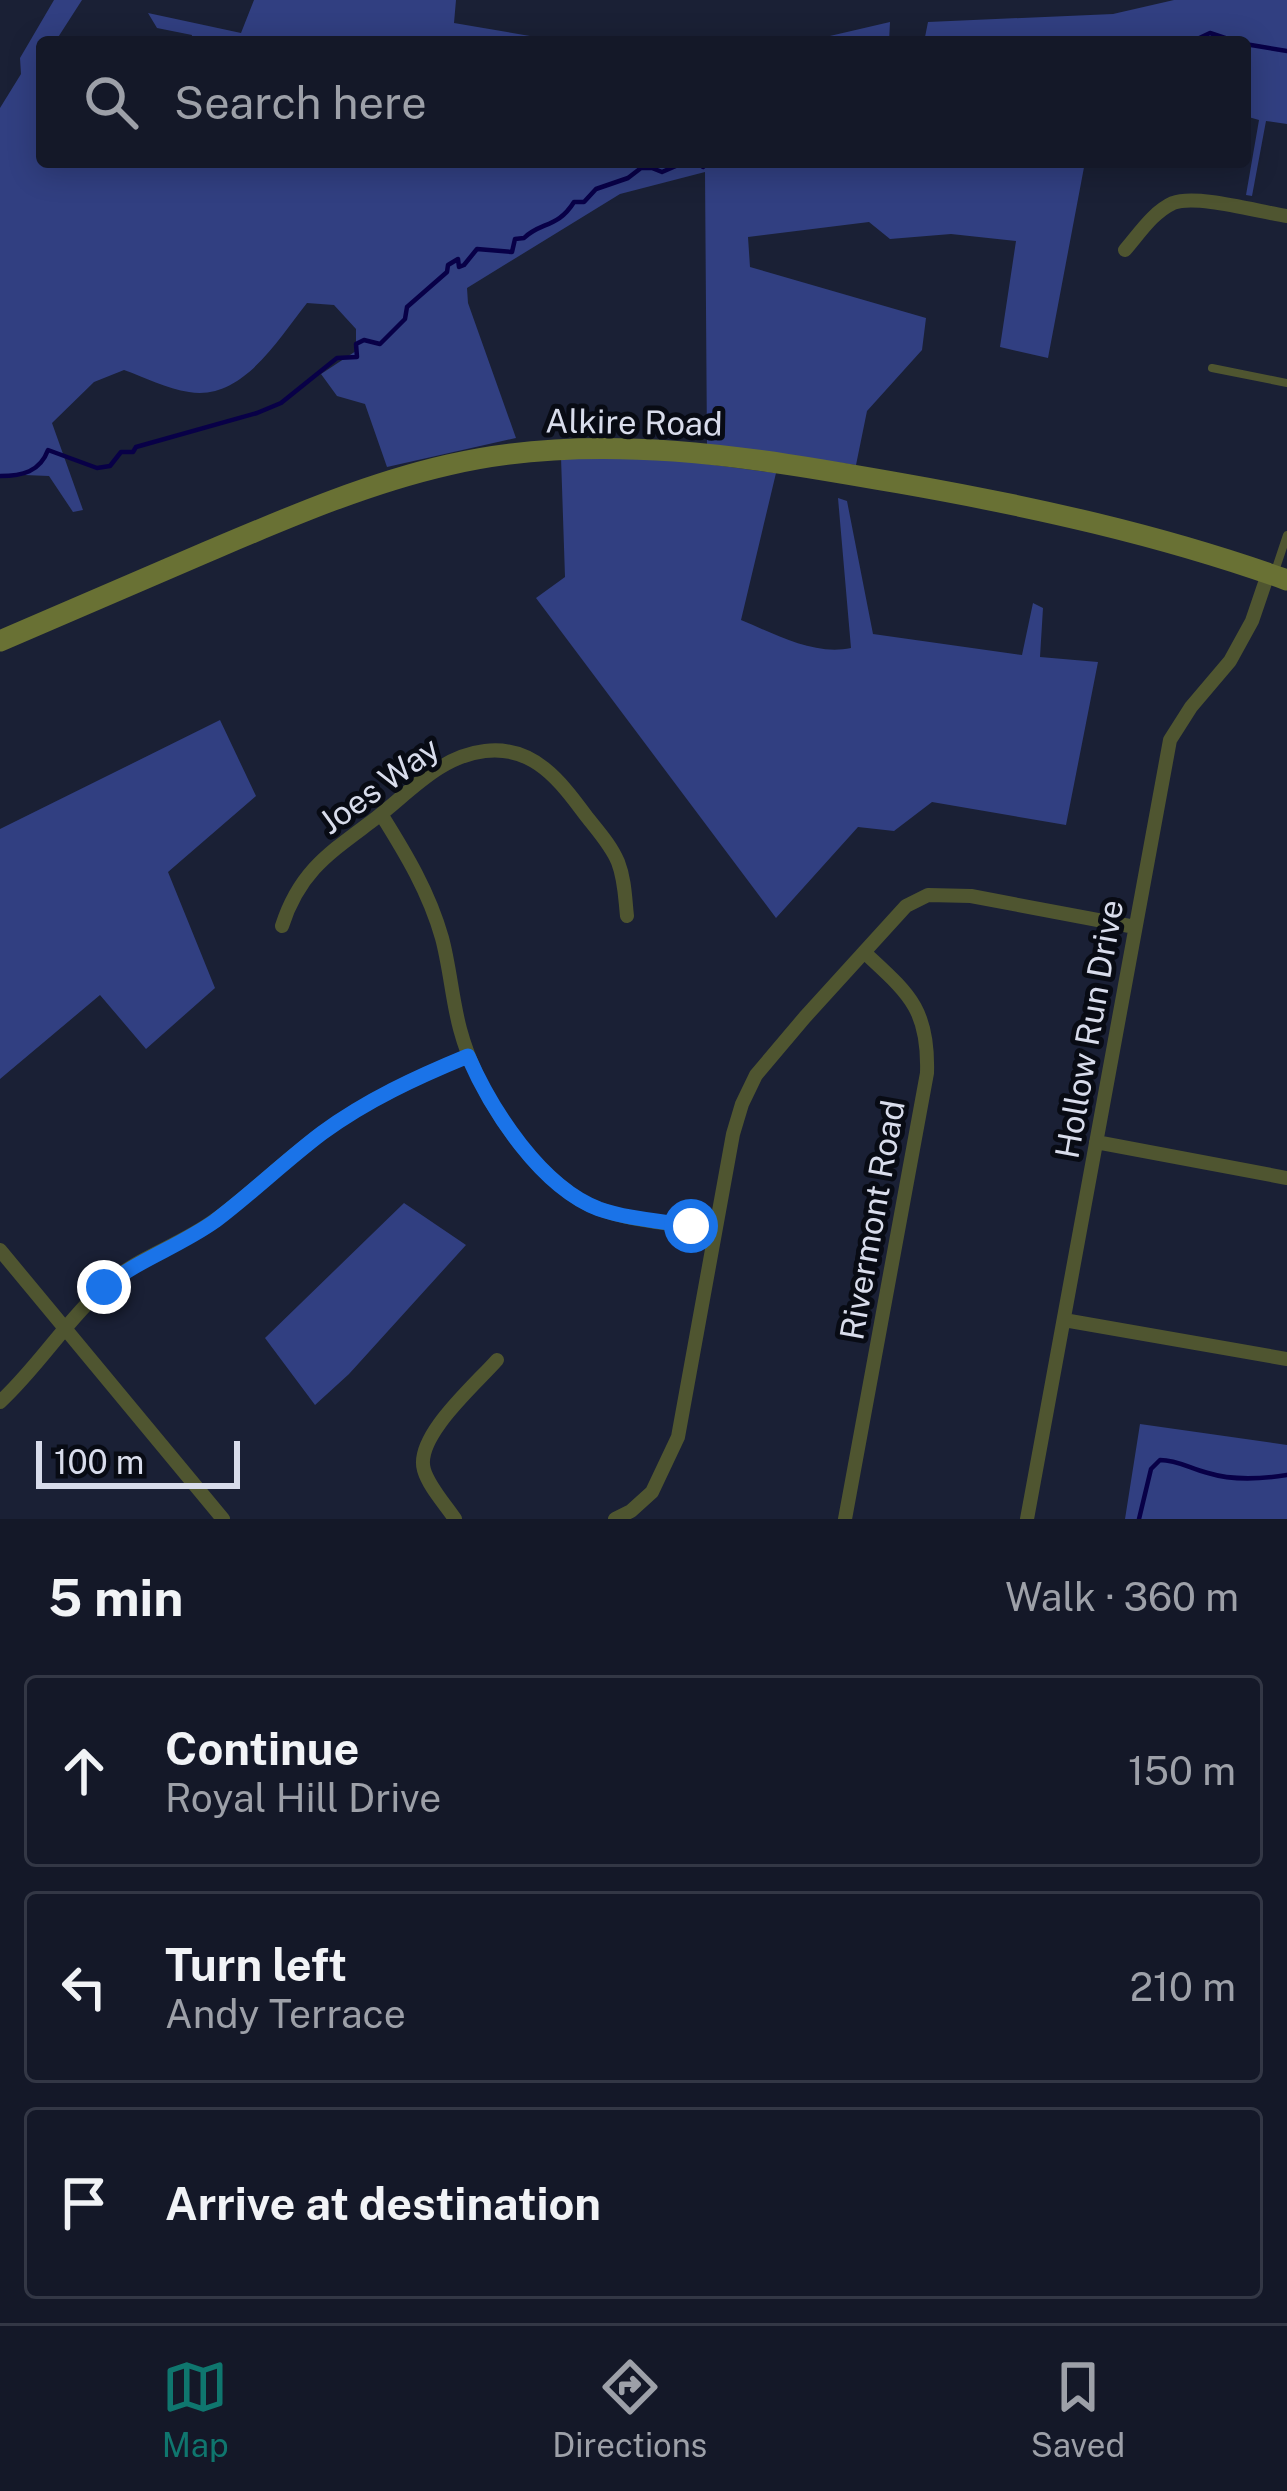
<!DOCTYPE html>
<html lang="en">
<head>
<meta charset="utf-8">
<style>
  :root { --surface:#141828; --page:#212534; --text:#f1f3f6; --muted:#9da0a8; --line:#333745; --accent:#0f766e }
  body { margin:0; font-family:"Public Sans",sans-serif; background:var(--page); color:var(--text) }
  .scale { position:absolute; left:36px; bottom:30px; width:204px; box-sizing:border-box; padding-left:12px; border:6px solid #d8dceb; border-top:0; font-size:33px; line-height:42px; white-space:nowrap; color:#d8dceb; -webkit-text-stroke:9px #080b14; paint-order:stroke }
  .stop { position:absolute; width:36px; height:36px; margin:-27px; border:9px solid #1a73e8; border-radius:50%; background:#fff }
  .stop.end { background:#1a73e8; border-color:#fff; box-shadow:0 3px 12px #0008 }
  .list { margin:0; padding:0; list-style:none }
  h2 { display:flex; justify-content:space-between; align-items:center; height:156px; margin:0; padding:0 48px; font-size:51px }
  h2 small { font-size:39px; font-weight:400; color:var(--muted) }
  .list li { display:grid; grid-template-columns:78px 1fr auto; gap:36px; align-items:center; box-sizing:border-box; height:192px; margin:0 24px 24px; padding:0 24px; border:3px solid var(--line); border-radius:12px }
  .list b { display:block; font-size:45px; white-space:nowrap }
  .list p { margin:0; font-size:39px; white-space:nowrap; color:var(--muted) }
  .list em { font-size:39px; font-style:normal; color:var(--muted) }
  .icon { flex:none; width:66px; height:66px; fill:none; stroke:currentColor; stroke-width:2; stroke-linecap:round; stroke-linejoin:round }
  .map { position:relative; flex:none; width:1287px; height:1519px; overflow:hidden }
  .search { position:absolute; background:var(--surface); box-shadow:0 6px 30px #0003; left:36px; right:36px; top:36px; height:132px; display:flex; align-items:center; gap:30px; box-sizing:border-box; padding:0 42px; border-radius:12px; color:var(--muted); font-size:45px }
  .sheet { height:804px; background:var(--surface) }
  nav { display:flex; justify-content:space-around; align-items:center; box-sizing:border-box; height:168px; border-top:3px solid var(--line); background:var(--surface); font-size:33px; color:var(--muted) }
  nav a { display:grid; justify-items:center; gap:6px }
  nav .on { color:var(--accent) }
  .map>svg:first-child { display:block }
</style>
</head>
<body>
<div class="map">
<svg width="1287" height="1519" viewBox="0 0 1287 1519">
  <rect width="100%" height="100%" fill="#1a2035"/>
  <path fill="#313f81" d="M 54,0 L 82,0 L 55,42 L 42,42 L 42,162 L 1085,162 L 1048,358 L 1000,347 L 1016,241 L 951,234 L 890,239 L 869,222 L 748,237 L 750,267 L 926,318 L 922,350 L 867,411 L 856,465 L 707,445 L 705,172 L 620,194 L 467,288 L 468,303 L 516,438 L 387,467 L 365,404 L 337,396 L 321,374 L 356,351 L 356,329 L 334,305 L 307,303 C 278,339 243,401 189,392 C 167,389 144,377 124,370 L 94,382 L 52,423 L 83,510 L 73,512 L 49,476 L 0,474 L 0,108 L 21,74 L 20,58 Z
    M 254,0 L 456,0 L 454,23 L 565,42 L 191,42 L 192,35 L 157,28 L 148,13 L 241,33 Z
    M 1174,0 L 1287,0 L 1287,124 L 1266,121 L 1252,196 L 1246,195 L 1259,120 L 1245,116 L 1245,42 L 924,42 L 928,22 L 1113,14 Z
    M 890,22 L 889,42 L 804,42 Z
    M 561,457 L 662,458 L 776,473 L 741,620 C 775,634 814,656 851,648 L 838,498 L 847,501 L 873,634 L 1022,655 L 1033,603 L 1043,608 L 1040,657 L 1098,662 L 1066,825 L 932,802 L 894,831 L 858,827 L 776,918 L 536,598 L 565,577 Z
    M 220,720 L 256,796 L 168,872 L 215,988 L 146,1049 L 100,995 L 0,1079 L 0,829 Z
    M 404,1203 L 466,1245 L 349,1374 L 315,1405 L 265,1338 Z
    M 1140,1424 L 1287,1445 L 1287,1519 L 1125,1519 Z"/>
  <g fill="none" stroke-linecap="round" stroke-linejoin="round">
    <path stroke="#080047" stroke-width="4.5" d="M 1191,42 L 1210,33 L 1237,42
      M 1245,44 L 1287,51
      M 696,162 L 703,167 L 709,162
      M 0,476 C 22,476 40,472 48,450 L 97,468 L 110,466 L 121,452 L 133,452 L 136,447 L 257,413 L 281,403 L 337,358 L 357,357 L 356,344 L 364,340 L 380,344 L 405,319 L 407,307 L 447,272 L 448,265 L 458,259 L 459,267 L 464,265 L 477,249 L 512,252 L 515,239 L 524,238 C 540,222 558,228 574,202 L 584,202 L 596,189 L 628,178 L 641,168 L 652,168 L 662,172 L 685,162
      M 1139,1519 L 1151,1469 L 1160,1460 C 1178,1460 1191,1469 1208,1473 C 1234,1481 1261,1479 1287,1475"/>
    <path stroke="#4f5530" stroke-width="8" d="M 1212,368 L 1287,383
      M 1274,574 L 1287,535"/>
    <path stroke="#4f5530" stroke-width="14" d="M 1125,250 C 1139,234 1153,212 1173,203 C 1197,194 1259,212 1287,216
      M 381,814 C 406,854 429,892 442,938 C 450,968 452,999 460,1029 C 476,1089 525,1166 580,1200 C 614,1221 674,1223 714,1230
      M 282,926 C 300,870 331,852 376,818 C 410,792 440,756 485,751 C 534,745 561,782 587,817 C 598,831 611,845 618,862 C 625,880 625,898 627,916
      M 1096,1142 L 1287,1178
      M 0,1250 L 223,1519
      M 1064,1320 L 1287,1359
      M 0,1402 C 38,1367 66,1321 105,1286 C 136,1258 181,1245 215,1220 C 252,1193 285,1160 322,1133 C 367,1100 417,1077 468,1056
      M 455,1519 C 445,1504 429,1487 424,1470 C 414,1437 476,1384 497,1360
      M 615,1519 L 631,1511 L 652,1492 L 678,1437 L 733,1134 L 742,1104 L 756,1075 L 805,1017 L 906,906 L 928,895 L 971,896 L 1135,927
      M 845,1519 L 927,1073 C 929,1008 908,993 864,952
      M 1027,1519 L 1170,740 L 1191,707 L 1230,661 L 1252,621 L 1268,574"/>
    <path stroke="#697134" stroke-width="21" d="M 0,641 C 69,611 139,581 209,551 C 287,518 365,484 448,465 C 597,430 751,457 899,483 C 1030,506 1162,535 1287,580"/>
  </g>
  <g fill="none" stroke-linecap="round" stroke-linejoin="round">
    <path stroke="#1a73e8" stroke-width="15" d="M 104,1287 C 138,1260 180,1246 215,1221 C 252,1193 285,1161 322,1133 C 367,1100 417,1077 468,1056 C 492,1111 541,1187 599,1209 C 628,1219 661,1221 691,1226"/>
  </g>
  <g text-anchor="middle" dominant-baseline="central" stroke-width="10" stroke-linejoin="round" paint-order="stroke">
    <g font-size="33" fill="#d8dceb" stroke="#080b14">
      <text transform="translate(634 422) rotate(1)">Alkire Road</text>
      <text transform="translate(379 785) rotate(-36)">Joes Way</text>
      <text transform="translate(1089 1029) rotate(-80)">Hollow Run Drive</text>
      <text transform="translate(872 1220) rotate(-80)">Rivermont Road</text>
    </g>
  </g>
</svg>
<div class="scale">100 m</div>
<div class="stop" style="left:691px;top:1226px"></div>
<div class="stop end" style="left:104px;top:1287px"></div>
<div class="search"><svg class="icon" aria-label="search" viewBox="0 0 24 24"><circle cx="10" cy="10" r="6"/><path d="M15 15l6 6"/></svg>Search here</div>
</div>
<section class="sheet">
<h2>5 min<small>Walk · 360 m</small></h2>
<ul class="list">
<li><svg class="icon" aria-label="ahead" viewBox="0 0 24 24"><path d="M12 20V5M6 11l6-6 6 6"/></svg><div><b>Continue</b><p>Royal Hill Drive</p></div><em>150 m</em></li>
<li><svg class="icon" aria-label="left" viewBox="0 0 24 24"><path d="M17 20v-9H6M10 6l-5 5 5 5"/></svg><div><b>Turn left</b><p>Andy Terrace</p></div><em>210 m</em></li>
<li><svg class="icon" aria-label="arrive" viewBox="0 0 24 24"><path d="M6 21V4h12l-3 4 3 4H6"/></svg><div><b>Arrive at destination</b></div></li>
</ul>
</section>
<nav>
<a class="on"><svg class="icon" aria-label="map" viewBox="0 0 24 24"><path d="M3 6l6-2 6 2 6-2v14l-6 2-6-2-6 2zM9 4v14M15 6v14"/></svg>Map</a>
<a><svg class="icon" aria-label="directions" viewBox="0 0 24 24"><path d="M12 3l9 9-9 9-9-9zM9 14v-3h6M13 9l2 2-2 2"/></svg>Directions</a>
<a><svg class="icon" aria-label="saved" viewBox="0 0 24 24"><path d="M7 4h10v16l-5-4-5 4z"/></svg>Saved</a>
</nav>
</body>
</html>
